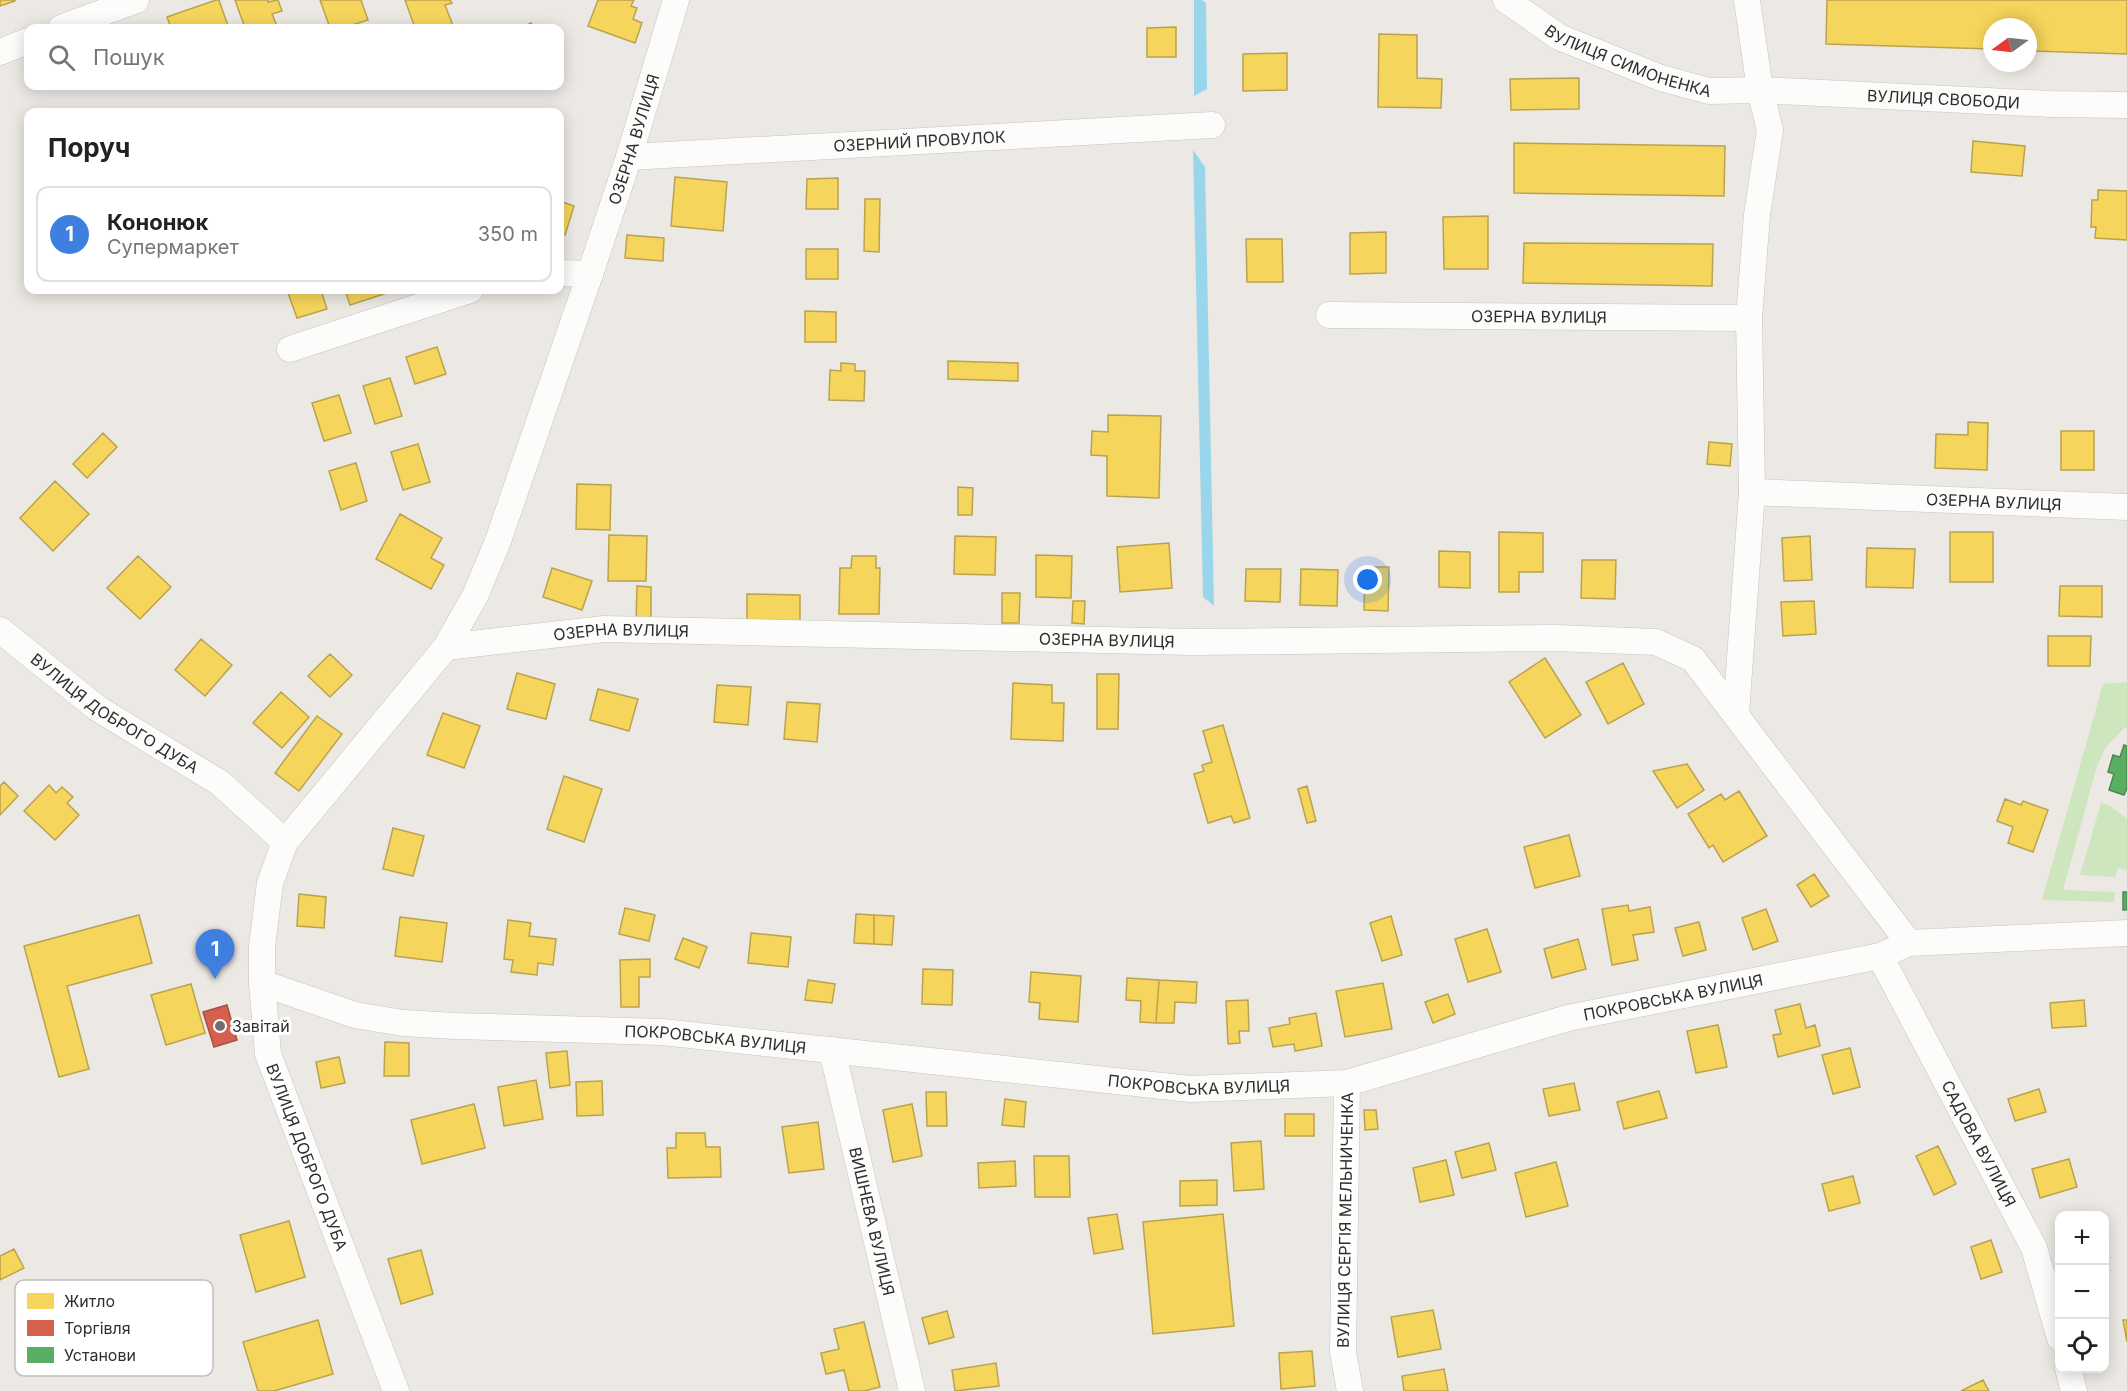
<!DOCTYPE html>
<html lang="uk">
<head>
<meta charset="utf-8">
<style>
  :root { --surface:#fff; --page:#f2f2f2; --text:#222; --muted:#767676; --line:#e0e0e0; --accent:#706f6e }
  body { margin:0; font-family:Inter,sans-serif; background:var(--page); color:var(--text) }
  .controls { position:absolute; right:18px; bottom:18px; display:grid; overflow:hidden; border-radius:12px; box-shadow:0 3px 15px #0003 }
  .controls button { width:54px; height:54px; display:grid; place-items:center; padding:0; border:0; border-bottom:2px solid var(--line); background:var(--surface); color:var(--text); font:30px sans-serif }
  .compass { position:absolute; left:1983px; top:18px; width:54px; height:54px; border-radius:50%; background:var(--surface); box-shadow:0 3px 15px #0003; rotate:255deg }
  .you { position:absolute; left:1368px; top:580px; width:21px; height:21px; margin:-15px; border:4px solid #fff; border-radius:50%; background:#1a73e8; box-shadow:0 0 0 9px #1a73e833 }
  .badge { display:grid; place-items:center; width:39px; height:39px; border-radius:50%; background:var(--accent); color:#fff; font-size:20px; font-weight:700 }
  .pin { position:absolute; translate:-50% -50px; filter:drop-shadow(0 2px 3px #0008) }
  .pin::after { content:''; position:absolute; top:32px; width:21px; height:18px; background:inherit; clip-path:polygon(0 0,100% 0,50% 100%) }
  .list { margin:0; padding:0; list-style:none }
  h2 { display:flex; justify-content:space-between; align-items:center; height:78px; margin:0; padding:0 24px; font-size:26px }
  h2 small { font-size:20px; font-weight:400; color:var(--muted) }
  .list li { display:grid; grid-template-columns:39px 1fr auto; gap:18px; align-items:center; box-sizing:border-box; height:96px; margin:0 12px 12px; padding:0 12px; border:2px solid var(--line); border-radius:12px }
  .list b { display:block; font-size:22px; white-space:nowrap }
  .list p { margin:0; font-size:20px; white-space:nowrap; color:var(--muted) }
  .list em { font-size:20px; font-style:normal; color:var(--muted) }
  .icon { flex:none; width:33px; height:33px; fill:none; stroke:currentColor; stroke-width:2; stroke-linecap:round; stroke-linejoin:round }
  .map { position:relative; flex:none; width:2127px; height:1391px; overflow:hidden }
  .search { position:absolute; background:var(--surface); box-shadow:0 3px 15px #0003; left:24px; top:24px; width:540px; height:66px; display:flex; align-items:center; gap:15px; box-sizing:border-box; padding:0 21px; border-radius:12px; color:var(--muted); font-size:22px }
  .panel { position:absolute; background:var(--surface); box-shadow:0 3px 15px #0003; left:24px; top:108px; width:540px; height:186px; border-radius:12px }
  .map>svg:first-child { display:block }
</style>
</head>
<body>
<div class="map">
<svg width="2127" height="1391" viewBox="0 0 2127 1391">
  <rect width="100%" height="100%" fill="#ece8e4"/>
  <path fill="#cee6be" d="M 2127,682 L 2127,728 L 2124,728 L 2106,747 L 2097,766 L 2063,890 L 2115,892 L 2114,902 L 2042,900 L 2103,684 Z
    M 2101,803 L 2109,805 L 2127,819 L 2127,870 L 2118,868 L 2115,877 L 2080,875 Z"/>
  <path fill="#99d6ec" d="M 1194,0 L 1202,0 L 1206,3 L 1207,89 L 1194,96 Z
    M 1193,150 L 1205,167 L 1214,606 L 1203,597 Z"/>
  <path fill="#f6d55c" stroke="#baa34e" stroke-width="1.5" d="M 0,0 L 15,0 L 15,1 L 0,6 Z
    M 216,0 L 219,0 L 228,26 L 222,28 L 171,28 L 167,17 Z
    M 235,0 L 268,0 L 268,2 L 278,0 L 282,11 L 272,14 L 277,26 L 270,28 L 245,28 Z
    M 320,0 L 361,0 L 368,20 L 343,28 L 330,28 Z
    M 405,0 L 450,0 L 452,3 L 445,5 L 454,28 L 415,28 Z
    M 598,0 L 634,0 L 631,6 L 637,8 L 633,19 L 642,23 L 635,43 L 588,26 Z
    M 1827,0 L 2127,0 L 2127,54 L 2028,51 L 2028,27 L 1992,27 L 1992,49 L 1826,44 Z
    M 531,23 L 534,28 L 521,28 Z
    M 1176,27 L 1176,57 L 1147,57 L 1147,28 Z
    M 1379,34 L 1417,35 L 1417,78 L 1442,79 L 1441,108 L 1378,107 Z
    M 1287,53 L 1287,90 L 1243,91 L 1243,54 Z
    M 1579,78 L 1579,109 L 1511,110 L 1510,79 Z
    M 1973,141 L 2025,146 L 2022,176 L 1971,172 Z
    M 1514,143 L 1725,146 L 1724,196 L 1514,193 Z
    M 675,177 L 727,182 L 723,231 L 671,226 Z
    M 838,178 L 838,209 L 806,209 L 807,179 Z
    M 2098,190 L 2127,191 L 2127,240 L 2095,238 L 2096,227 L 2091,227 L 2092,200 L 2098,200 Z
    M 865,199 L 880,199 L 879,252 L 864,251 Z
    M 560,201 L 574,206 L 565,235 L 560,233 Z
    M 1488,216 L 1488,269 L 1444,269 L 1443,217 Z
    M 1386,232 L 1386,273 L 1350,274 L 1350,233 Z
    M 627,235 L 664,238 L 663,261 L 625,258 Z
    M 1246,239 L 1282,239 L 1283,282 L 1247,282 Z
    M 1524,243 L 1713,244 L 1712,286 L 1523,283 Z
    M 806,249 L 838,249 L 838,279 L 806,279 Z
    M 287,290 L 321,290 L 327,309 L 297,318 Z
    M 345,290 L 383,290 L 384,294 L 350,305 Z
    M 805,311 L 836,312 L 836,342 L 805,342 Z
    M 437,347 L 446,374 L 415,384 L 406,357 Z
    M 948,361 L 1018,363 L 1018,381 L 948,379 Z
    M 841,363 L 855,364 L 855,371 L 865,371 L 864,401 L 829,400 L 830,370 L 841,371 Z
    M 390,378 L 402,416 L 375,424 L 363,386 Z
    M 339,395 L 351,433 L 324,441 L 312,403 Z
    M 1108,415 L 1161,416 L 1159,498 L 1107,496 L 1107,456 L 1091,455 L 1092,431 L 1108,432 Z
    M 1968,422 L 1988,423 L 1987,470 L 1935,468 L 1936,434 L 1968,435 Z
    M 2061,431 L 2094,431 L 2094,470 L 2061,470 Z
    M 103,433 L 117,447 L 87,478 L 73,464 Z
    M 1709,442 L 1732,444 L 1730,466 L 1707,464 Z
    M 418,444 L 430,482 L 403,490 L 391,452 Z
    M 356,463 L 367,501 L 341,510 L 329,471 Z
    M 55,481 L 89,514 L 53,551 L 20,518 Z
    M 577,484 L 611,485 L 610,530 L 576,529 Z
    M 958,487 L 973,488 L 972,515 L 958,515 Z
    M 400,514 L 442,538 L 431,558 L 444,565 L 431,589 L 376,559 Z
    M 1499,532 L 1543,533 L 1543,572 L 1519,572 L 1519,592 L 1499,592 Z
    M 1950,532 L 1993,532 L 1993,582 L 1950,582 Z
    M 609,535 L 647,536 L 646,581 L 608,581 Z
    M 955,536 L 996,537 L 995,575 L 954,574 Z
    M 1810,536 L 1812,580 L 1784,581 L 1782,538 Z
    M 1169,543 L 1172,588 L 1120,592 L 1117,547 Z
    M 1867,548 L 1915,549 L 1913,588 L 1866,587 Z
    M 1439,551 L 1470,552 L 1470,588 L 1439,587 Z
    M 1036,555 L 1072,556 L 1071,598 L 1036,597 Z
    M 138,556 L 171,587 L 140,619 L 107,588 Z
    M 852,556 L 876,556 L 876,568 L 880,568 L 879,614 L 839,614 L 840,568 L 851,568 Z
    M 1582,560 L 1616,560 L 1615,599 L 1581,598 Z
    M 1365,567 L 1389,567 L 1388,611 L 1364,610 Z
    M 552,568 L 592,581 L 582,610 L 543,597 Z
    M 1246,569 L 1281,569 L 1280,602 L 1245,601 Z
    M 1301,569 L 1338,570 L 1337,606 L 1300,605 Z
    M 637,586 L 651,587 L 651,622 L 636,621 Z
    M 2060,586 L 2102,586 L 2102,617 L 2059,616 Z
    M 1002,593 L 1020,593 L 1019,623 L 1002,623 Z
    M 747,594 L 800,595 L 800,621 L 747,620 Z
    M 1073,601 L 1085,601 L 1084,624 L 1072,623 Z
    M 1814,601 L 1816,634 L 1783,636 L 1781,602 Z
    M 2048,636 L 2091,636 L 2090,666 L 2048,666 Z
    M 201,639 L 232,665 L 205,696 L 175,670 Z
    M 330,654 L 352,675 L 330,697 L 308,676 Z
    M 1545,658 L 1581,715 L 1545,738 L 1509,682 Z
    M 1623,663 L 1644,704 L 1608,724 L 1586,682 Z
    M 517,673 L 555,684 L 546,719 L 507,709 Z
    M 1097,674 L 1119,674 L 1118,729 L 1097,729 Z
    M 1013,683 L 1052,685 L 1052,703 L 1064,703 L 1063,741 L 1011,739 Z
    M 717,685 L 751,687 L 748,725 L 714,722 Z
    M 598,689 L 638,699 L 629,731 L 590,720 Z
    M 281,692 L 309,717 L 282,748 L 253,723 Z
    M 787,702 L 820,704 L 817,742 L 784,739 Z
    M 443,713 L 480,726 L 464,768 L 427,755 Z
    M 317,716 L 342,734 L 299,791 L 275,773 Z
    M 1223,725 L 1250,818 L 1234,823 L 1231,816 L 1208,823 L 1194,774 L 1204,771 L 1202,765 L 1212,762 L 1203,731 Z
    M 1687,764 L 1704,790 L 1677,808 L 1653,771 Z
    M 564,776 L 602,789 L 584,842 L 547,829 Z
    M 4,782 L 18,796 L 0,815 L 0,786 Z
    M 49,785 L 56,793 L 62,787 L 73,797 L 67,803 L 79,815 L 55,840 L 24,811 Z
    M 1307,786 L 1316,821 L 1307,823 L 1298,789 Z
    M 1739,791 L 1767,836 L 1723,862 L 1713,845 L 1709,848 L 1688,814 L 1721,794 L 1725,800 Z
    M 2005,799 L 2021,805 L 2023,801 L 2048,810 L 2033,852 L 2008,843 L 2013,827 L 1997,821 Z
    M 393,828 L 424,836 L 413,876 L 383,869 Z
    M 1569,835 L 1580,876 L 1535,888 L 1524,847 Z
    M 1814,874 L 1829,896 L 1811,907 L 1797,885 Z
    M 299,894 L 326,897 L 324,928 L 297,926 Z
    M 1628,905 L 1629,911 L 1650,907 L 1654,932 L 1633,935 L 1638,960 L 1612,965 L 1602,909 Z
    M 625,908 L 655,915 L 649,941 L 619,934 Z
    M 1766,909 L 1778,941 L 1753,950 L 1742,918 Z
    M 856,914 L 874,915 L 874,944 L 854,943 Z
    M 139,915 L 152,963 L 67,986 L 89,1069 L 59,1077 L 24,946 Z
    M 874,915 L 894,916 L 892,945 L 874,944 Z
    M 1391,916 L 1402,955 L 1382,961 L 1370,923 Z
    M 400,917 L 447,923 L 442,962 L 395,956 Z
    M 508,920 L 531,923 L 529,936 L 556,939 L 553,965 L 538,963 L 537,975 L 511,972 L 513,960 L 504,959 Z
    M 1699,922 L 1706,950 L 1683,956 L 1675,928 Z
    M 1487,929 L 1501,972 L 1468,982 L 1455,939 Z
    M 751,933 L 791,937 L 788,967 L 748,963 Z
    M 683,938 L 707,947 L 699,968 L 675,959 Z
    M 1578,939 L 1586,969 L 1552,978 L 1544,949 Z
    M 650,959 L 650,977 L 639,977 L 639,1007 L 621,1007 L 620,960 Z
    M 923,969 L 953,970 L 952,1005 L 922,1004 Z
    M 1031,972 L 1081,976 L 1078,1022 L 1039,1019 L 1040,1003 L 1029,1002 Z
    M 1127,978 L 1159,980 L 1156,1023 L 1140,1022 L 1141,1001 L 1126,1000 Z
    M 808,980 L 835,984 L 832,1003 L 805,1000 Z
    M 1159,980 L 1197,982 L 1196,1003 L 1175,1002 L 1174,1023 L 1156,1023 Z
    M 1383,983 L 1392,1029 L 1345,1037 L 1336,991 Z
    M 191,984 L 205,1033 L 166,1045 L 151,995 Z
    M 1448,994 L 1455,1014 L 1433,1023 L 1425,1002 Z
    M 1248,1000 L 1249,1031 L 1239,1031 L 1240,1043 L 1228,1044 L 1226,1001 Z
    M 2084,1000 L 2086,1026 L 2052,1028 L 2050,1003 Z
    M 1800,1004 L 1806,1028 L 1815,1025 L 1820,1046 L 1778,1057 L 1773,1035 L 1781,1034 L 1775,1010 Z
    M 1316,1013 L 1322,1046 L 1295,1051 L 1294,1044 L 1273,1047 L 1269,1028 L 1290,1024 L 1289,1018 Z
    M 1718,1025 L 1727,1067 L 1696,1073 L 1687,1031 Z
    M 385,1042 L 409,1043 L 409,1076 L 384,1076 Z
    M 1850,1048 L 1860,1087 L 1833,1094 L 1822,1055 Z
    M 567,1051 L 570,1085 L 550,1088 L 546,1053 Z
    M 339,1057 L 345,1083 L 321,1088 L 316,1062 Z
    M 536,1080 L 543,1119 L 504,1126 L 498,1087 Z
    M 602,1081 L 603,1115 L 577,1116 L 576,1082 Z
    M 1574,1083 L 1580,1110 L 1549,1116 L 1543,1089 Z
    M 2039,1089 L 2046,1112 L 2015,1121 L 2008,1099 Z
    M 1659,1091 L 1667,1118 L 1624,1129 L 1617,1102 Z
    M 926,1092 L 946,1092 L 947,1126 L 927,1126 Z
    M 1005,1099 L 1026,1102 L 1024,1127 L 1002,1125 Z
    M 474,1104 L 485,1148 L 422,1164 L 411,1120 Z
    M 912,1104 L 922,1156 L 893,1162 L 883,1110 Z
    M 1364,1110 L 1376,1110 L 1378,1129 L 1365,1130 Z
    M 1285,1114 L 1314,1114 L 1314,1136 L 1285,1136 Z
    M 818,1122 L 824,1169 L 789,1173 L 782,1127 Z
    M 676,1133 L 705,1133 L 706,1147 L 720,1147 L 721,1177 L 668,1178 L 667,1148 L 676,1148 Z
    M 1261,1141 L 1264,1189 L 1234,1191 L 1231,1143 Z
    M 1489,1143 L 1496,1170 L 1462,1178 L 1455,1152 Z
    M 1938,1146 L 1956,1184 L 1934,1195 L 1916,1156 Z
    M 1034,1156 L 1069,1156 L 1070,1197 L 1035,1197 Z
    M 2069,1159 L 2077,1187 L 2040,1198 L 2032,1169 Z
    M 1446,1160 L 1454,1195 L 1420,1202 L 1413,1168 Z
    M 1015,1161 L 1016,1186 L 979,1188 L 978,1163 Z
    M 1556,1162 L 1568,1206 L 1526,1217 L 1515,1173 Z
    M 1853,1176 L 1860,1203 L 1829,1211 L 1822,1184 Z
    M 1217,1180 L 1217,1205 L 1180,1206 L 1180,1181 Z
    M 1117,1214 L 1123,1249 L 1094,1254 L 1088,1218 Z
    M 1223,1214 L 1234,1326 L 1153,1334 L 1143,1222 Z
    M 289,1221 L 305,1277 L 256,1292 L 240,1235 Z
    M 1991,1240 L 2002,1272 L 1981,1279 L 1971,1247 Z
    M 14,1249 L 24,1268 L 0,1280 L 0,1256 Z
    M 421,1250 L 433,1294 L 401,1304 L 388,1259 Z
    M 1433,1310 L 1441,1349 L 1398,1357 L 1391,1317 Z
    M 947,1311 L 954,1337 L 929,1344 L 922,1318 Z
    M 318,1320 L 333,1374 L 274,1391 L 258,1391 L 243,1342 Z
    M 2123,1320 L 2127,1320 L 2127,1342 Z
    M 864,1322 L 880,1387 L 864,1391 L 849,1391 L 844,1370 L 826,1374 L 821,1353 L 839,1349 L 834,1329 Z
    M 1312,1351 L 1315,1386 L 1281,1389 L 1279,1353 Z
    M 996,1363 L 999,1386 L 955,1391 L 952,1370 Z
    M 1444,1369 L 1448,1391 L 1404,1391 L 1402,1376 Z
    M 1983,1380 L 1989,1391 L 1961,1391 Z"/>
  <path fill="#d6604d" stroke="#a45144" stroke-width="1.5" d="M 227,1005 L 237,1040 L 214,1047 L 203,1012 Z"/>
  <path fill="#5aae61" stroke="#4d8852" stroke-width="1.5" d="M 2124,745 L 2127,746 L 2127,788 L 2124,795 L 2109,790 L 2114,774 L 2108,772 L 2113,755 L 2120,757 Z
    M 2123,892 L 2127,892 L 2127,910 L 2123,910 Z"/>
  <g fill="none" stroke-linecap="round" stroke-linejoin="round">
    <defs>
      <g id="minor">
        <path id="s1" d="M 1506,0 L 1559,37 L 1661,78 L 1709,91 L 1760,90 L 2051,104 L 2127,105"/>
        <path d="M 61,28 L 136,0"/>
        <path d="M 0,52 L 28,41"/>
        <path id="s2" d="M 629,157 L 1212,125"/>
        <path d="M 560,273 L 590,274"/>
        <path id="s3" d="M 1329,315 L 1749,318"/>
        <path d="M 290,349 L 470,290"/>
        <path id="s4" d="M 1752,492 L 2127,507"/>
        <path id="s5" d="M 0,630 L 97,708 L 220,783 L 285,842"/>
        <path id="s6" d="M 446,647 L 604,629 L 1193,642 L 1556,638 L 1656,642 L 1693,659 L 1909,943"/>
        <path d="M 1736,714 L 1752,492 L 1749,318 L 1757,215 L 1770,130 L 1760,90 L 1747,0"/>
        <path id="s7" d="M 1880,956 L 2034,1248 L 2060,1338"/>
        <path id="s8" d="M 262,983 L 355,1015 L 403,1023 L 455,1026 L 662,1032 L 1190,1089 L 1347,1083 L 1568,1018 L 1880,956 L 1909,943 L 2127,933"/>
        <path id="s9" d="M 832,1050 L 912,1391"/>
        <path d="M 1347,1083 L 1343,1352 L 1350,1391"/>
        <path d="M 2068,1368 L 2074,1391"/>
        <path id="s10" d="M 396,1391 L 268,1054 L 262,983 L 262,946 L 270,883 L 285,842 L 446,647 L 475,596 L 498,541 L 590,274 L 629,157 L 676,0"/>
      </g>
    </defs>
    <use href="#minor" stroke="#c5c4c5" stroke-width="27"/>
    <use href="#minor" stroke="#fcfcfb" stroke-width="26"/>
  </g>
  <circle fill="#706f6e" stroke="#fff" stroke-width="2" cx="220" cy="1026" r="6"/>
  <g text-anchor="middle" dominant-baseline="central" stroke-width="6" stroke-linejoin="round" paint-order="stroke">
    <g font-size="16" fill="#2e2e2e" stroke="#fff">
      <text stroke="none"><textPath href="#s1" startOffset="138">ВУЛИЦЯ СИМОНЕНКА</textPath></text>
      <text stroke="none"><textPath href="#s1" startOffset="459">ВУЛИЦЯ СВОБОДИ</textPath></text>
      <text stroke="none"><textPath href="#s10" startOffset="1371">ОЗЕРНА ВУЛИЦЯ</textPath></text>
      <text stroke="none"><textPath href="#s2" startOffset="291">ОЗЕРНИЙ ПРОВУЛОК</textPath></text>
      <text stroke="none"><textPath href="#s3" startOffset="210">ОЗЕРНА ВУЛИЦЯ</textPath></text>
      <text stroke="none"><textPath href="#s4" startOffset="242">ОЗЕРНА ВУЛИЦЯ</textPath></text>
      <text stroke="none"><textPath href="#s6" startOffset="176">ОЗЕРНА ВУЛИЦЯ</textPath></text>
      <text stroke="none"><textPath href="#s6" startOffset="662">ОЗЕРНА ВУЛИЦЯ</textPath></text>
      <text stroke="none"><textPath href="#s5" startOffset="142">ВУЛИЦЯ ДОБРОГО ДУБА</textPath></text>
      <text stroke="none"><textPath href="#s8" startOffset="1432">ПОКРОВСЬКА ВУЛИЦЯ</textPath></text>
      <text stroke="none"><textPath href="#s8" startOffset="460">ПОКРОВСЬКА ВУЛИЦЯ</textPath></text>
      <text stroke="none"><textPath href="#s8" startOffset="946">ПОКРОВСЬКА ВУЛИЦЯ</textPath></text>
      <text stroke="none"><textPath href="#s7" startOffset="212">САДОВА ВУЛИЦЯ</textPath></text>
      <text transform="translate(307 1157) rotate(69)">ВУЛИЦЯ ДОБРОГО ДУБА</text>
      <text stroke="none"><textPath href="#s9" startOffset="176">ВИШНЕВА ВУЛИЦЯ</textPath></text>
      <text transform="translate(1345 1220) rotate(-89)">ВУЛИЦЯ СЕРГІЯ МЕЛЬНИЧЕНКА</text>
    </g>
    <g font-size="16" fill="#2e2e2e" stroke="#fff" text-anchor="start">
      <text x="232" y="1026">Завітай</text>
    </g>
  </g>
  <rect x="15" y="1280" width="198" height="96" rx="9" fill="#fff" stroke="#c0c0c0" stroke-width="1.5"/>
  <rect x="27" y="1293" width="27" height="16" fill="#f6d55c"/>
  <rect x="27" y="1320" width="27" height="16" fill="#d6604d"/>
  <rect x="27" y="1347" width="27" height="16" fill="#5aae61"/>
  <g font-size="16" fill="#2e2e2e">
    <text x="64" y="1307">Житло</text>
    <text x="64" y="1334">Торгівля</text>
    <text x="64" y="1361">Установи</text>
  </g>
</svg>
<div class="controls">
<button>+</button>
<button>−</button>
<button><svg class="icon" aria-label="locate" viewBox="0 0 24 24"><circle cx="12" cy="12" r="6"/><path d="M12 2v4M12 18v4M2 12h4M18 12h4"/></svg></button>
</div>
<svg class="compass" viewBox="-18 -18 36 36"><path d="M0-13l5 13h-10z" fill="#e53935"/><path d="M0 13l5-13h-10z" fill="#767676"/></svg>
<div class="you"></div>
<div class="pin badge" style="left:215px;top:979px;background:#3f7fe0">1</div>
<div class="search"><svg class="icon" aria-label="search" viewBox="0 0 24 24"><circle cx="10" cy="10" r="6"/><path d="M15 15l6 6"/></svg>Пошук</div>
<section class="panel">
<h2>Поруч<small></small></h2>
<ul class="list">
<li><span class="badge" style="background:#3f7fe0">1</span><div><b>Кононюк</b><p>Супермаркет</p></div><em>350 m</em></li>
</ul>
</section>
</div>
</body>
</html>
